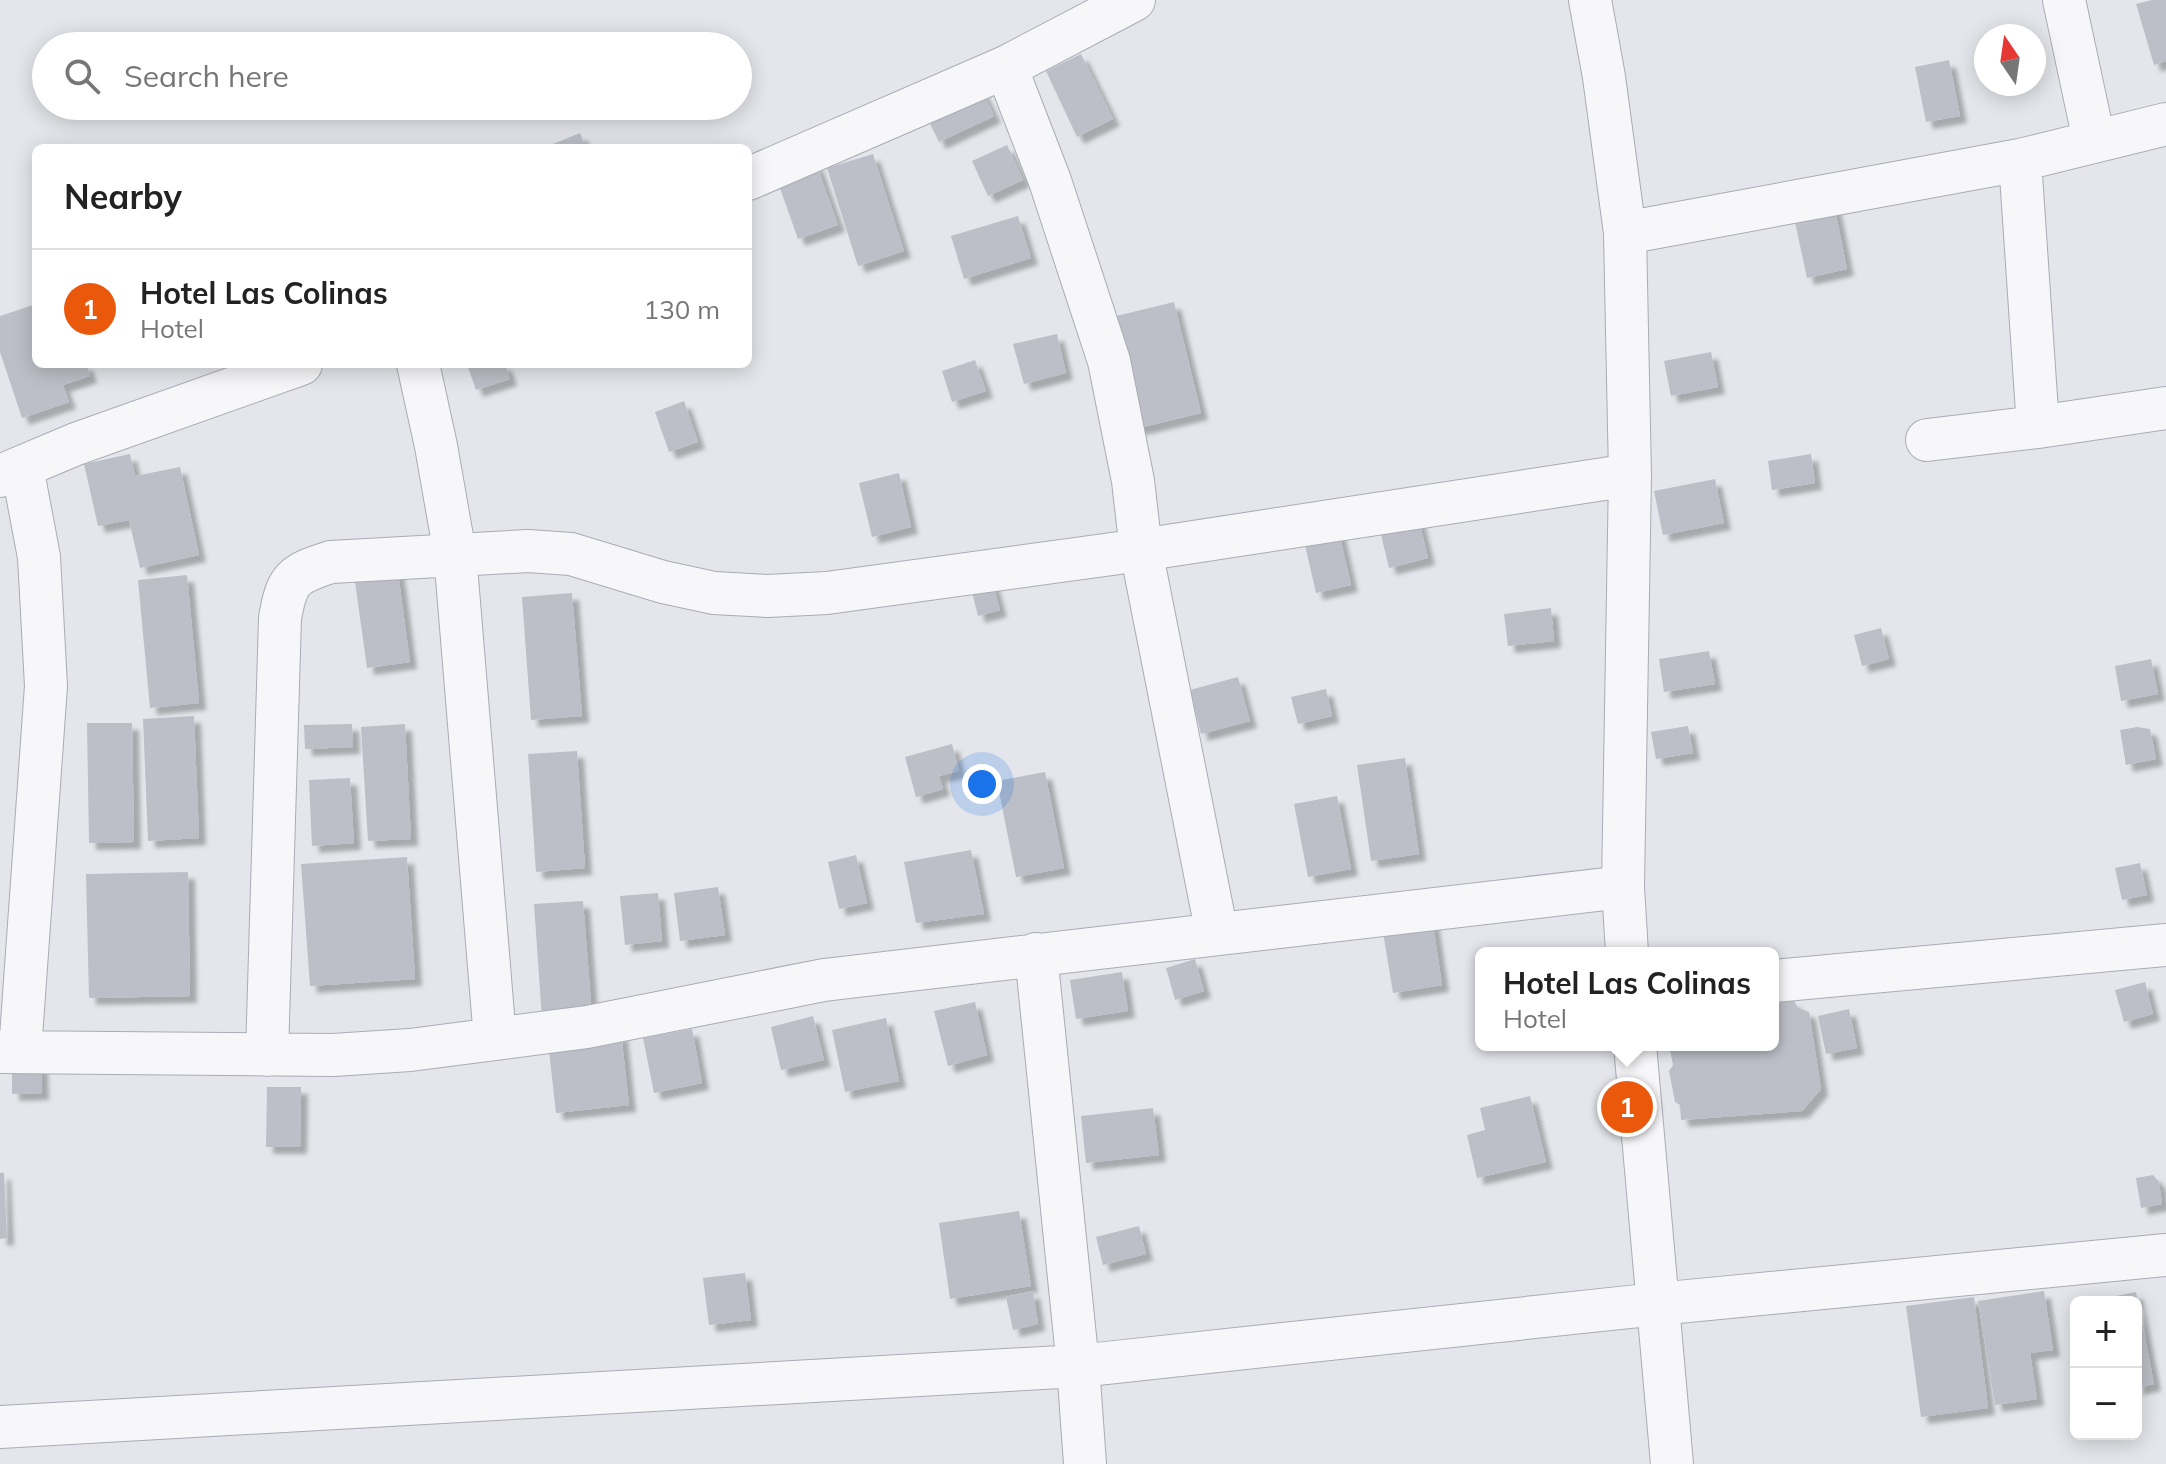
<!DOCTYPE html>
<html lang="en">
<head>
<meta charset="utf-8">
<style>
  :root { --surface:#fff; --page:#f2f2f2; --text:#222; --muted:#767676; --line:#e0e0e0; --accent:#ea580c }
  body { margin:0; font-family:Mulish,sans-serif; background:var(--page); color:var(--text) }
  .controls { position:absolute; right:24px; bottom:24px; display:grid; overflow:hidden; border-radius:12px; box-shadow:0 4px 20px #0003 }
  .controls button { width:72px; height:72px; display:grid; place-items:center; padding:0; border:0; border-bottom:2px solid var(--line); background:var(--surface); color:var(--text); font:40px sans-serif }
  .compass { position:absolute; left:1974px; top:24px; width:72px; height:72px; border-radius:50%; background:var(--surface); box-shadow:0 4px 20px #0003; rotate:347deg }
  .you { position:absolute; left:982px; top:784px; width:28px; height:28px; margin:-20px; border:6px solid #fff; border-radius:50%; background:#1a73e8; box-shadow:0 0 0 12px #1a73e833 }
  .badge { display:grid; place-items:center; width:52px; height:52px; border-radius:50%; background:var(--accent); color:#fff; font-size:26px; font-weight:700 }
  .pin { position:absolute; translate:-50% -50%; border:4px solid #fff; box-shadow:0 2px 8px #0006 }
  .popup { position:absolute; left:1475px; top:947px; width:304px; height:104px; box-sizing:border-box; display:grid; place-content:center; border-radius:12px; background:var(--surface); filter:drop-shadow(0 2px 6px #0005); font-size:26px; white-space:nowrap; color:var(--muted) }
  .popup b { font-size:30px; color:var(--text) }
  .popup::after { content:''; position:absolute; left:50%; top:100%; margin-left:-16px; border:16px solid transparent; border-top-color:var(--surface) }
  .list { margin:0; padding:0; list-style:none }
  h2 { display:flex; justify-content:space-between; align-items:center; height:104px; margin:0; padding:0 32px; font-size:34px }
  h2 small { font-size:26px; font-weight:400; color:var(--muted) }
  .list li { display:grid; grid-template-columns:52px 1fr auto; gap:24px; align-items:center; box-sizing:border-box; height:120px; padding:0 32px; border-top:2px solid var(--line) }
  .list b { display:block; font-size:30px; white-space:nowrap }
  .list p { margin:0; font-size:26px; white-space:nowrap; color:var(--muted) }
  .list em { font-size:26px; font-style:normal; color:var(--muted) }
  .icon { flex:none; width:44px; height:44px; fill:none; stroke:currentColor; stroke-width:2; stroke-linecap:round; stroke-linejoin:round }
  .map { position:relative; flex:none; width:2166px; height:1464px; overflow:hidden }
  .search { position:absolute; background:var(--surface); box-shadow:0 4px 20px #0003; left:32px; top:32px; width:720px; height:88px; display:flex; align-items:center; gap:20px; box-sizing:border-box; padding:0 28px; border-radius:44px; color:var(--muted); font-size:30px }
  .panel { position:absolute; background:var(--surface); box-shadow:0 4px 20px #0003; left:32px; top:144px; width:720px; height:224px; border-radius:12px }
  .map>svg:first-child { display:block }
</style>
</head>
<body>
<div class="map">
<svg width="2166" height="1464" viewBox="0 0 2166 1464">
  <defs>
    <filter id="shadow"><feDropShadow dx="7" dy="7" stdDeviation="2" flood-color="#0004"/></filter>
  </defs>
  <rect width="100%" height="100%" fill="#e4e6eb"/>
  <path fill="#bcbfc7" filter="url(#shadow)" d="M 2152,0 L 2166,0 L 2166,61 L 2154,65 L 2136,4 Z
    M 1081,54 L 1113,119 L 1077,137 L 1046,71 Z
    M 1949,60 L 1960,116 L 1926,122 L 1915,67 Z
    M 980,87 L 994,116 L 939,142 L 925,113 Z
    M 580,133 L 586,148 L 543,148 Z
    M 1007,145 L 1023,180 L 988,196 L 972,161 Z
    M 873,154 L 904,251 L 858,266 L 827,168 Z
    M 816,163 L 838,225 L 798,239 L 776,177 Z
    M 1834,205 L 1847,269 L 1807,278 L 1793,213 Z
    M 1018,216 L 1031,258 L 964,279 L 951,236 Z
    M 1174,302 L 1201,413 L 1135,429 L 1108,318 Z
    M 36,304 L 36,364 L 86,364 L 90,376 L 63,385 L 69,402 L 22,418 L 0,352 L 0,316 Z
    M 1057,334 L 1066,373 L 1024,384 L 1013,344 Z
    M 1711,352 L 1718,387 L 1671,396 L 1664,361 Z
    M 975,360 L 986,391 L 952,402 L 942,371 Z
    M 467,364 L 505,364 L 510,379 L 476,390 Z
    M 684,401 L 698,442 L 669,452 L 655,412 Z
    M 130,454 L 135,476 L 180,467 L 199,555 L 140,568 L 129,520 L 98,526 L 84,464 Z
    M 1811,454 L 1815,483 L 1772,490 L 1768,461 Z
    M 899,473 L 911,527 L 872,537 L 859,483 Z
    M 1715,479 L 1724,523 L 1663,535 L 1654,491 Z
    M 1416,509 L 1428,558 L 1389,568 L 1377,518 Z
    M 1337,524 L 1351,585 L 1316,593 L 1302,532 Z
    M 397,566 L 410,662 L 367,668 L 354,574 Z
    M 187,575 L 199,703 L 150,708 L 138,580 Z
    M 991,578 L 1000,610 L 978,616 L 970,584 Z
    M 572,593 L 582,716 L 531,720 L 522,597 Z
    M 1551,608 L 1554,641 L 1508,646 L 1504,614 Z
    M 1881,628 L 1889,659 L 1862,666 L 1854,635 Z
    M 1709,651 L 1715,684 L 1664,692 L 1659,659 Z
    M 2151,659 L 2158,694 L 2121,701 L 2115,666 Z
    M 1238,677 L 1250,721 L 1201,734 L 1190,690 Z
    M 1326,689 L 1332,716 L 1298,724 L 1291,697 Z
    M 194,716 L 199,838 L 148,841 L 143,719 Z
    M 87,723 L 132,723 L 134,842 L 89,843 Z
    M 352,724 L 353,747 L 305,749 L 304,725 Z
    M 405,724 L 411,839 L 368,841 L 361,727 Z
    M 1688,726 L 1693,753 L 1656,759 L 1651,732 Z
    M 2137,727 L 2150,729 L 2156,759 L 2126,765 L 2120,730 Z
    M 952,744 L 959,771 L 939,776 L 943,789 L 916,797 L 905,757 Z
    M 577,751 L 585,868 L 536,872 L 528,754 Z
    M 1405,758 L 1419,854 L 1371,861 L 1357,765 Z
    M 1045,772 L 1064,868 L 1016,877 L 997,781 Z
    M 350,778 L 354,843 L 312,846 L 309,780 Z
    M 1337,796 L 1351,869 L 1308,877 L 1294,804 Z
    M 971,850 L 984,914 L 916,923 L 904,862 Z
    M 856,855 L 867,903 L 839,909 L 828,862 Z
    M 407,857 L 415,979 L 310,986 L 301,864 Z
    M 2140,863 L 2147,895 L 2122,900 L 2115,868 Z
    M 188,872 L 190,996 L 89,998 L 86,874 Z
    M 718,887 L 725,935 L 680,941 L 674,893 Z
    M 658,893 L 662,941 L 625,945 L 620,896 Z
    M 583,901 L 592,1016 L 542,1019 L 534,904 Z
    M 1432,918 L 1442,985 L 1393,993 L 1382,926 Z
    M 1195,959 L 1204,991 L 1175,1000 L 1166,968 Z
    M 1122,972 L 1128,1011 L 1076,1019 L 1070,980 Z
    M 2145,982 L 2153,1014 L 2124,1022 L 2115,990 Z
    M 1794,1001 L 1798,1008 L 1809,1012 L 1821,1089 L 1802,1111 L 1681,1120 L 1680,1105 L 1675,1102 L 1669,1071 L 1673,1065 L 1669,1045 L 1773,1045 L 1773,1003 Z
    M 975,1002 L 987,1055 L 948,1066 L 934,1011 Z
    M 1849,1009 L 1857,1048 L 1826,1054 L 1818,1016 Z
    M 813,1016 L 824,1060 L 781,1070 L 771,1027 Z
    M 886,1018 L 899,1081 L 845,1092 L 832,1030 Z
    M 692,1029 L 702,1083 L 654,1093 L 643,1038 Z
    M 621,1033 L 629,1105 L 556,1113 L 548,1042 Z
    M 12,1064 L 41,1064 L 42,1093 L 12,1094 Z
    M 267,1087 L 301,1087 L 300,1147 L 266,1147 Z
    M 1530,1096 L 1546,1162 L 1477,1178 L 1467,1135 L 1485,1130 L 1480,1108 Z
    M 1153,1108 L 1159,1155 L 1086,1163 L 1081,1116 Z
    M 0,1173 L 4,1173 L 7,1238 L 0,1239 Z
    M 2153,1175 L 2159,1182 L 2162,1204 L 2141,1208 L 2136,1178 Z
    M 1019,1211 L 1031,1286 L 950,1299 L 939,1223 Z
    M 1139,1226 L 1146,1254 L 1103,1265 L 1096,1237 Z
    M 745,1273 L 751,1320 L 709,1325 L 703,1278 Z
    M 1033,1291 L 1038,1324 L 1013,1330 L 1006,1297 Z
    M 2044,1291 L 2053,1350 L 2030,1353 L 2037,1399 L 1995,1405 L 1978,1301 Z
    M 2136,1292 L 2154,1384 L 2136,1388 L 2136,1302 L 2091,1301 Z
    M 1974,1297 L 1988,1408 L 1921,1417 L 1906,1306 Z"/>
  <g fill="none" stroke-linecap="round" stroke-linejoin="round">
    <defs>
      <path id="minor" d="M 1590,0 L 1604,77 L 1625,233 L 1630,475 L 1623,887 L 1627,953
        M 2064,0 L 2094,140
        M 1006,67 L 1050,181 L 1109,361 L 1133,481 L 1141,550 L 1217,934
        M 748,179 L 1006,67 L 1134,0
        M 1625,233 L 2020,160 L 2166,124
        M 418,364 L 436,446 L 455,554 L 495,1039
        M 2038,427 L 2166,408
        M 1927,440 L 2038,427 L 2020,160
        M 0,476 L 76,444 L 301,364
        M 1036,954 L 1078,1366 L 1085,1464
        M 1773,981 L 2166,945
        M 1635,1045 L 1672,1464
        M 20,1051 L 46,686 L 39,557 L 22,467
        M 0,1052 L 333,1055 L 410,1050 L 587,1027 L 824,980 L 1623,887
        M 267,1055 L 280,618 C 287,578 293,574 331,562 L 528,551 L 571,554 L 663,582 L 714,593 L 767,596 L 827,593 L 1141,550 L 1630,475
        M 0,1427 L 1078,1366 L 1657,1304 L 2166,1255"/>
    </defs>
    <use href="#minor" stroke="#a9acb5" stroke-width="44"/>
    <use href="#minor" stroke="#f7f7f9" stroke-width="42"/>
  </g>
</svg>
<div class="controls">
<button>+</button>
<button>−</button>
</div>
<svg class="compass" viewBox="-18 -18 36 36"><path d="M0-13l5 13h-10z" fill="#e53935"/><path d="M0 13l5-13h-10z" fill="#767676"/></svg>
<div class="you"></div>
<div class="pin badge" style="left:1627px;top:1107px">1</div>
<div class="popup"><b>Hotel Las Colinas</b>Hotel</div>
<div class="search"><svg class="icon" aria-label="search" viewBox="0 0 24 24"><circle cx="10" cy="10" r="6"/><path d="M15 15l6 6"/></svg>Search here</div>
<section class="panel">
<h2>Nearby<small></small></h2>
<ul class="list">
<li><span class="badge">1</span><div><b>Hotel Las Colinas</b><p>Hotel</p></div><em>130 m</em></li>
</ul>
</section>
</div>
</body>
</html>
